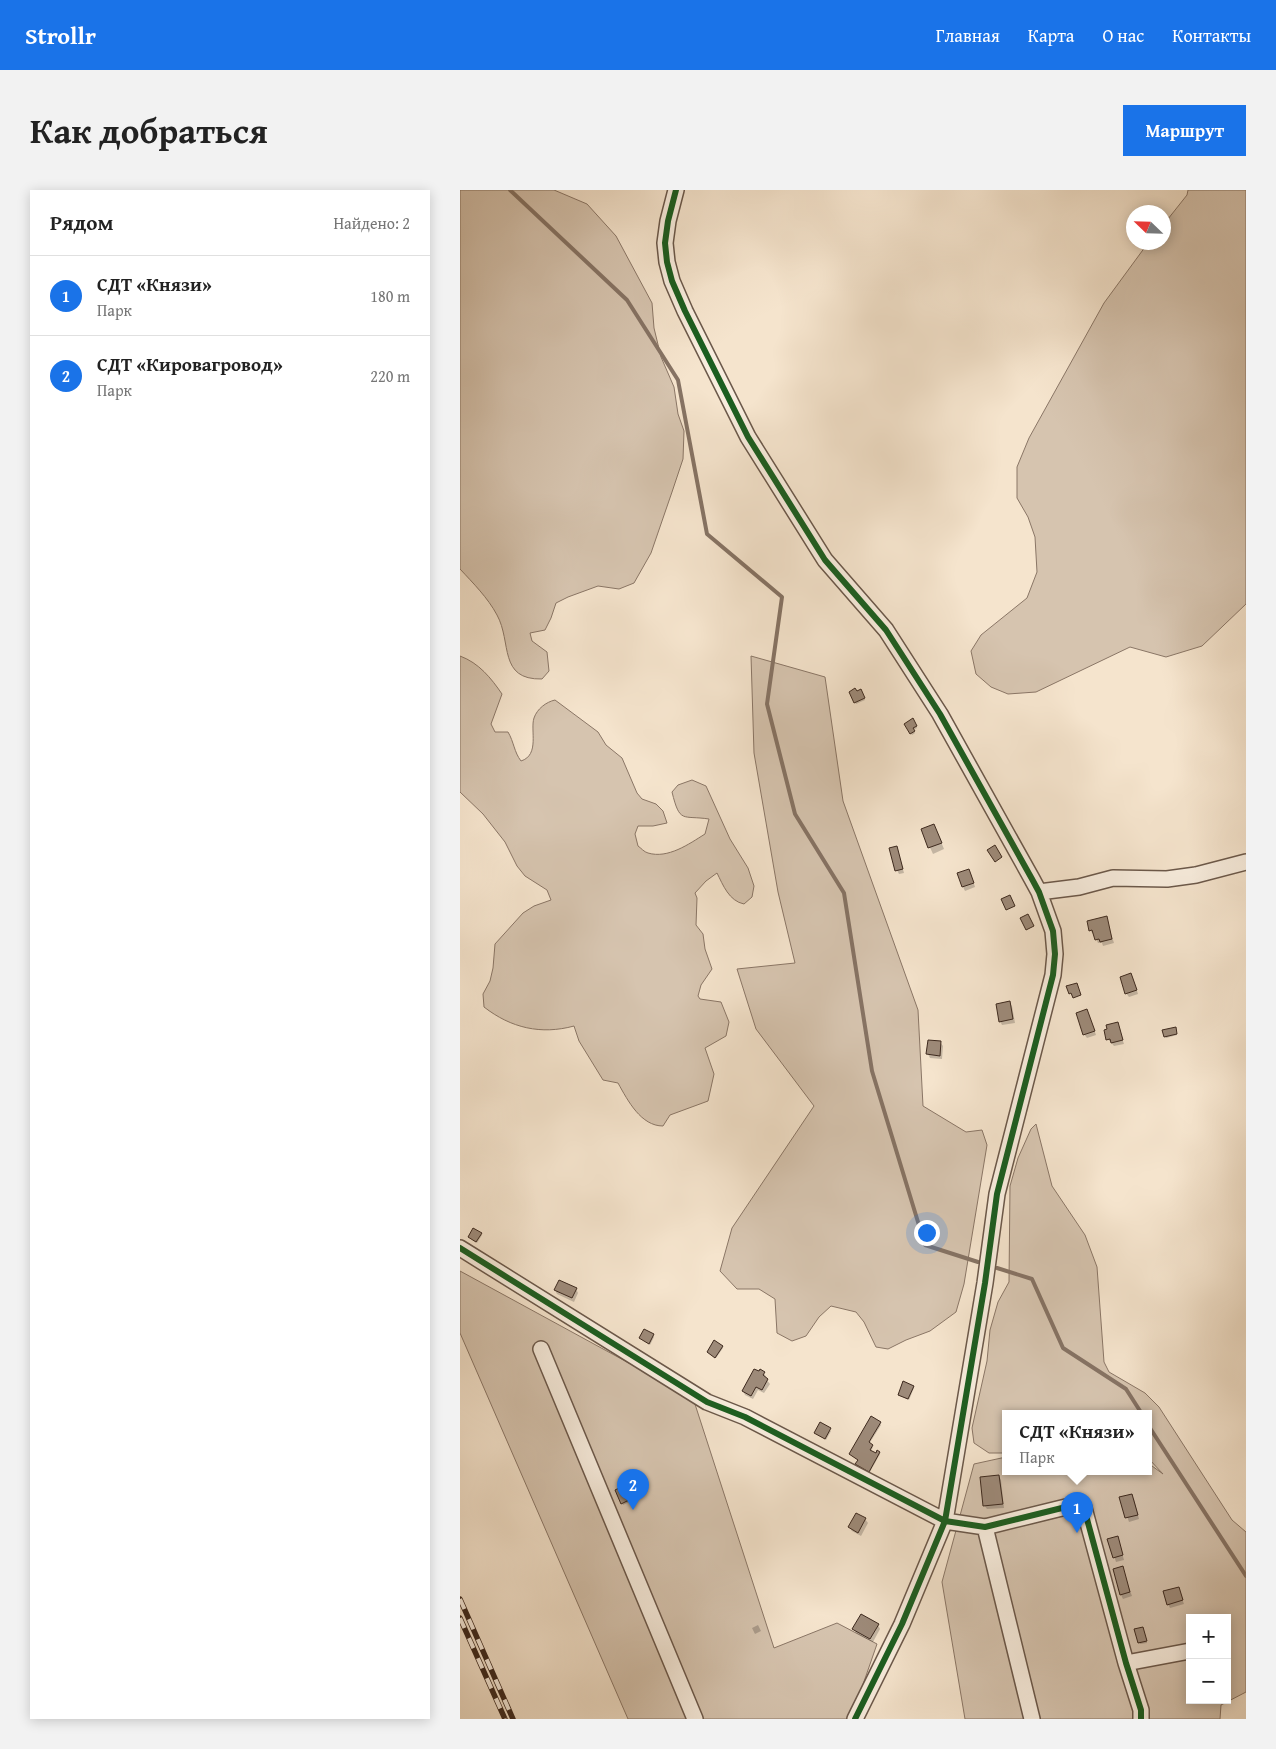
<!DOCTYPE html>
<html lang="ru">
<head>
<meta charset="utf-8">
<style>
  :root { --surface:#fff; --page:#f2f2f2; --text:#222; --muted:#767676; --line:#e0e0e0; --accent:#1a73e8 }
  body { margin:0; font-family:"Gentium Book Plus",serif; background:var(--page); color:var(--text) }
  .controls { position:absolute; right:15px; bottom:15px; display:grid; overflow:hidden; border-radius:0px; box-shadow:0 2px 12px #0003 }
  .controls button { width:45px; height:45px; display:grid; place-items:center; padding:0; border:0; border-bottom:1px solid var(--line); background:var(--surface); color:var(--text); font:25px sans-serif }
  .compass { position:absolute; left:666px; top:15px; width:45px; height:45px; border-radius:50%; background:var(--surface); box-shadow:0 2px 12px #0003; rotate:293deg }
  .you { position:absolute; left:466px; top:1042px; width:18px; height:18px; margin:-12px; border:4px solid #fff; border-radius:50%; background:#1a73e8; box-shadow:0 0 0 8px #1a73e833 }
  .badge { display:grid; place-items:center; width:32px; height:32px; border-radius:50%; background:var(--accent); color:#fff; font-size:16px; font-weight:700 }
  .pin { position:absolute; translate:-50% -41px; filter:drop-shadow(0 1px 2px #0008) }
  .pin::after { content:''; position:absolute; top:26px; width:18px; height:15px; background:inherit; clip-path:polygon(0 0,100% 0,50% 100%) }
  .popup { position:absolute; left:542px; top:1220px; width:150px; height:65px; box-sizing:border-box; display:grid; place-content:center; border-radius:0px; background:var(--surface); filter:drop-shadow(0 1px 4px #0005); font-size:16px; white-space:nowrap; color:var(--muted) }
  .popup b { font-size:19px; color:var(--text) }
  .popup::after { content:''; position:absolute; left:50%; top:100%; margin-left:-10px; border:10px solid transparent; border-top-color:var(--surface) }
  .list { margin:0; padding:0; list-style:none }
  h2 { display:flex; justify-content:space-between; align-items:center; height:65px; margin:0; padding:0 20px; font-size:21px }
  h2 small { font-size:16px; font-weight:400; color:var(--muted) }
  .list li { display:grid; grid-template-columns:32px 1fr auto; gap:15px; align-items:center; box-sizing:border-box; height:80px; padding:0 20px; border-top:1px solid var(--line) }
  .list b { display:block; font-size:19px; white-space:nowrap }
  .list p { margin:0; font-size:16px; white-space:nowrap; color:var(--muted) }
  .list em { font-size:16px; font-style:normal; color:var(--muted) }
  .map { position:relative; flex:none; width:786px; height:1529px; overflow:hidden; border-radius:0px }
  header { display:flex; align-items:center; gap:30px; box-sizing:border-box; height:70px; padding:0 25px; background:var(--accent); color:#fff }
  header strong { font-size:24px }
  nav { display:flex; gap:28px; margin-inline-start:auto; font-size:18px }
  .intro { display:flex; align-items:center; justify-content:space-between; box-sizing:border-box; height:120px; padding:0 30px }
  h1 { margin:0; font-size:35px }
  .button { padding:12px 22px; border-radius:0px; background:var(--accent); color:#fff; font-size:18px; font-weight:700 }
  main { display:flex; gap:30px; padding:0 30px }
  aside { flex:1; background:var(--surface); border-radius:0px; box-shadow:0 2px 12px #0003 }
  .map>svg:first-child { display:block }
</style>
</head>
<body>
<header>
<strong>Strollr</strong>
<nav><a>Главная</a><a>Карта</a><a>О нас</a><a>Контакты</a></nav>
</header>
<div class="intro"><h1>Как добраться</h1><a class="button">Маршрут</a></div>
<main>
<aside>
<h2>Рядом<small>Найдено: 2</small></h2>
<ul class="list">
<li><span class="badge">1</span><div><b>СДТ «Князи»</b><p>Парк</p></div><em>180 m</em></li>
<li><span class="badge">2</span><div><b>СДТ «Кировагровод»</b><p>Парк</p></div><em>220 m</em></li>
</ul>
</aside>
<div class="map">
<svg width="786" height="1529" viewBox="0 0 786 1529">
  <rect width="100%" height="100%" fill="#f5e4cd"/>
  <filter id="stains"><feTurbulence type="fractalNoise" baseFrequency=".004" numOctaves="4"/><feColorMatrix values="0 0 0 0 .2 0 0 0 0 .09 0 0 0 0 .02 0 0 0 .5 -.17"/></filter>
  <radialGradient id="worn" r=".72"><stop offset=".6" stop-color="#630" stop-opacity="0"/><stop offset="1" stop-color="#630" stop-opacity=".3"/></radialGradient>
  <path fill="#d6c4af" stroke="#8a7666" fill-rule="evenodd" d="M 0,0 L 94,0 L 127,14 L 156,46 L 192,113 L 194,138 L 201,167 L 214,197 L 218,224 L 224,241 L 223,269 L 212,302 L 191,363 L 174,393 L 159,399 L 138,396 L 108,407 L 96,413 L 91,428 L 85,440 L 70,443 L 72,451 L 87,462 L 89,481 L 82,489 C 38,490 52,452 37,425 C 28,408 13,393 0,379 Z
    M 728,0 L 786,0 L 786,414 L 742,456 L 706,467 L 670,457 L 576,502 L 548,504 L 531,497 L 516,484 L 511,461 L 521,445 L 567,408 L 577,382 L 575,347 L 568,327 L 557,308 L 557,277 L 569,248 L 644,113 L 688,53 L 704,52 L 704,34 L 727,5 Z
    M 0,466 C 19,473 31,488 42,504 L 31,534 L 35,542 L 48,542 C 54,552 54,562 61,571 C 80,565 70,540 74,528 C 77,519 86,512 95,510 L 138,542 L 146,555 L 162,568 L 177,603 L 182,609 L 196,614 L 203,621 L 207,633 L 193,636 L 178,636 L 175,644 L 178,656 C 181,658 184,662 188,663 C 208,669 229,654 245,644 L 249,629 C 222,625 220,634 212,602 L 218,595 L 232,590 L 246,596 L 270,649 L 288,678 L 294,696 L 292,707 L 284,714 C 269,711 263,695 257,683 L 246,691 L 235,703 L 237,708 L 236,735 L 243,744 L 245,759 L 252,779 L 241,795 L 238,806 L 240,809 L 261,812 L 269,832 L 266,846 L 245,858 L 254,884 L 248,911 L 210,925 L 203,936 C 181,936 168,911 158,893 L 143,890 L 119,851 L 114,836 C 81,845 51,838 24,817 L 23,804 L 30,791 L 33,778 L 35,754 L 63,723 L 74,716 L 91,710 L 87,700 L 65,686 L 57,676 L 45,652 L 23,624 L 0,602 Z
    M 291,466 L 365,487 L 383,611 L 458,820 L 463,916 L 506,942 L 522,940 L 527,955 L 504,1094 L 496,1122 L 470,1141 L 446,1150 L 428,1159 L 416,1157 L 404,1132 L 396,1122 L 371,1116 L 359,1127 L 346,1146 L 332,1151 L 317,1143 L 315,1109 L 299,1099 L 277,1099 L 260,1081 L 272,1038 L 354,916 L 296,839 L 277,779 L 335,773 L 318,702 L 294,563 Z
    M 576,934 L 592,996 L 625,1045 L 637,1077 L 644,1172 L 649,1182 L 685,1203 L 699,1217 L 772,1330 L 786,1342 L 786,1502 L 761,1515 L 760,1529 L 505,1529 L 482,1392 L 514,1274 L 546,1267 L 546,1282 L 688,1282 L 688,1273 L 703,1284 L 688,1268 L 688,1224 L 546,1224 L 546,1263 L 529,1263 L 514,1253 L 512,1238 L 527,1171 L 530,1140 L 538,1112 L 549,1092 L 550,996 L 558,968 L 571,939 ZM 730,1428 L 767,1428 L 767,1510 L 730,1510 Z
    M 0,1081 L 233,1208 L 314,1458 L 377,1433 L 417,1454 L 391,1529 L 168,1529 L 0,1143 Z"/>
  <path fill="#0003" d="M 400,500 L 405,510 L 396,514 L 390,502 Z
    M 452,530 L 457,538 L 453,540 L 455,543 L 452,545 L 446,534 Z
    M 462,640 L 477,642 L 484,659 L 473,664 Z
    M 438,662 L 444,683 L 439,684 L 437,680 Z
    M 511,684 L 515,697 L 505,701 L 503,697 Z
    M 646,728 L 654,753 L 643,756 L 642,753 L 638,753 L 634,744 L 633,744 L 630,740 Z
    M 673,788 L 678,804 L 669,807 L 666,803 Z
    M 549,812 L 552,816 L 555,833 L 542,835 L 540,831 Z
    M 629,825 L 636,845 L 627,848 L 624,844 Z
    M 657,833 L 664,854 L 654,856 L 648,849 Z
    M 716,840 L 717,845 L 706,848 L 705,846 Z
    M 480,852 L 483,856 L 482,869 L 470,868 L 468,864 Z
    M 21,1044 L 22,1045 L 17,1053 L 9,1047 Z
    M 116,1099 L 118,1103 L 114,1112 L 97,1104 L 95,1100 Z
    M 193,1145 L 194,1147 L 190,1155 L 180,1148 Z
    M 262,1156 L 263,1158 L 256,1168 L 248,1162 Z
    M 304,1183 L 306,1187 L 305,1188 L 310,1194 L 304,1203 L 298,1200 L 293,1209 L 285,1205 L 283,1201 Z
    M 453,1197 L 454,1198 L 449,1210 L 440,1206 L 439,1205 Z
    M 420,1233 L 421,1235 L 409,1254 L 413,1257 L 411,1261 L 416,1264 L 419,1263 L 420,1264 L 410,1282 L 398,1275 L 399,1271 L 390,1264 Z
    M 360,1234 L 371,1241 L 366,1250 L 355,1243 Z
    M 539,1286 L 541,1290 L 544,1318 L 527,1319 L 524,1315 Z
    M 164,1297 L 171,1311 L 163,1315 L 156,1300 Z
    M 661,1308 L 674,1309 L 679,1329 L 669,1332 Z
    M 396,1324 L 405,1329 L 408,1333 L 401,1346 L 392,1341 L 389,1337 Z
    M 649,1350 L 659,1352 L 664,1370 L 656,1372 Z
    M 662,1378 L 672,1406 L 663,1409 L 661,1405 Z
    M 718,1398 L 724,1414 L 710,1418 L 708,1414 Z
    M 298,1435 L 301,1441 L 295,1444 L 292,1438 Z
    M 418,1435 L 420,1439 L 413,1452 L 396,1443 L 394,1439 Z
    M 676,1440 L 683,1440 L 687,1453 L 680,1454 Z"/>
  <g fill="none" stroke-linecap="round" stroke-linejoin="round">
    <path stroke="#867364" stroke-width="4" d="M 50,0 L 167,110 L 218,190 L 247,344 L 322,407 L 307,514 L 335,624 L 384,703 L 412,881 L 465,1055 L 518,1072
      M 537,1078 L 572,1089 L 603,1158 L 666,1199 L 682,1224
      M 688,1235 L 786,1386"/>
  </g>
  <path fill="#9d8a79" stroke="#3d291e" d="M 395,498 L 397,501 L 401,499 L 405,508 L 394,513 L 389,502 Z
    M 453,528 L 457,536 L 453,538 L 455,541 L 450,544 L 444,534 Z
    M 474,634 L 482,653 L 468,658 L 461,639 Z
    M 535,655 L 542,667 L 535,672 L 527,660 Z
    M 437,656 L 443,679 L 435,681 L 429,658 Z
    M 509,679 L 514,693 L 502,697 L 497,683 Z
    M 550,705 L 555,716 L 546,720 L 541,709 Z
    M 568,724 L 574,736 L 566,740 L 560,728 Z
    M 647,726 L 652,749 L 640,752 L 639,749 L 635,750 L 632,740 L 629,741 L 627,731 Z
    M 671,783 L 677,800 L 665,804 L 660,787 Z
    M 617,793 L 621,805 L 613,808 L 611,803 L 609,804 L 606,796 Z
    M 550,811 L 553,829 L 539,832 L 536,814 Z
    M 627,819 L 635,841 L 623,845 L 616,823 Z
    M 658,832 L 663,850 L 651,853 L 650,849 L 646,850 L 644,840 L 647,839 L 646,835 Z
    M 716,837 L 717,844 L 704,847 L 702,840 Z
    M 468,850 L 481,851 L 480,866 L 466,864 Z
    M 13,1038 L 22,1043 L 16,1052 L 8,1047 Z
    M 99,1090 L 117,1098 L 112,1108 L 94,1100 Z
    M 184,1139 L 194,1144 L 189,1154 L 179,1148 Z
    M 254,1150 L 263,1156 L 255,1168 L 247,1162 Z
    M 294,1179 L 299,1181 L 300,1179 L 305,1182 L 303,1185 L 308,1189 L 302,1200 L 296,1197 L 291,1206 L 282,1201 Z
    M 443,1191 L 454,1196 L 448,1209 L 438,1205 Z
    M 411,1226 L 421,1232 L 409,1252 L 413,1255 L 410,1260 L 416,1263 L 417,1260 L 420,1262 L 409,1282 L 395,1274 L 398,1270 L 389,1264 Z
    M 360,1232 L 371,1238 L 365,1249 L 354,1243 Z
    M 539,1285 L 543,1314 L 523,1316 L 520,1287 Z
    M 165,1295 L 171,1309 L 161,1314 L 155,1300 Z
    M 672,1304 L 678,1325 L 665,1328 L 659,1307 Z
    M 396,1323 L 406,1328 L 398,1343 L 388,1337 Z
    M 658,1346 L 663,1365 L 653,1368 L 647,1349 Z
    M 663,1376 L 670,1402 L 660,1405 L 653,1379 Z
    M 719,1397 L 723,1410 L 707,1415 L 703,1401 Z
    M 401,1424 L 419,1434 L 410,1449 L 392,1439 Z
    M 683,1437 L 687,1451 L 678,1453 L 674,1439 Z"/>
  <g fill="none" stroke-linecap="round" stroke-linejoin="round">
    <defs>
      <path id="street" d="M 216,0 L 208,31 L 205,53 L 207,72 L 212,91 L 225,121 L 288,247 L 365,370 L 426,440 L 480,524 L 572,689 L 579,702 L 593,741 L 595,764 L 593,785 L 537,1004 L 525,1093 L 485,1331 L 442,1434 L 395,1529
        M 579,702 L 619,697 L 653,688 L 707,689 L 736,685 L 786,672
        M 0,1058 L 247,1212 L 285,1227 L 485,1331 L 525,1337 L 610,1316 L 624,1318 L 666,1473 L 681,1520 L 681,1529
        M 81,1159 L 235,1529
        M 525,1337 L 572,1529
        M 666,1473 L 730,1461"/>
    </defs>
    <use href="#street" stroke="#6b584a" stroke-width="18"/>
    <use href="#street" stroke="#f8edde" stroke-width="15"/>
    <defs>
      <path id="rail" d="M 0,1409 L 53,1529
        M 0,1428 L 45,1529"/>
    </defs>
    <use href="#rail" stroke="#3d291e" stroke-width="5.5"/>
    <use href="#rail" stroke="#f8edde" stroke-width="4" stroke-dasharray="11" stroke-linecap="butt"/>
    <defs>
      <path id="cycleway" d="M 216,0 L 208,31 L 205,53 L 207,72 L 212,91 L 225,121 L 288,247 L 365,370 L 426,440 L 480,524 L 572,689 L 579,702 L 593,741 L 595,764 L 593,785 L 537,1004 L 525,1093 L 485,1331 L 442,1434 L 395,1529
        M 0,1058 L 247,1212 L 285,1227 L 485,1331 L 525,1337 L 610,1316 L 624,1318 L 666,1473 L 681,1520 L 681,1529"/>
    </defs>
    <use href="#cycleway" stroke="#f8edde" stroke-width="9"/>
    <use href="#cycleway" stroke="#1b5e20" stroke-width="6"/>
  </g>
  <rect width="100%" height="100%" filter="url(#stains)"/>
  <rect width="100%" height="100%" fill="url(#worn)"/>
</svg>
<div class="controls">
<button>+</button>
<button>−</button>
</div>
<svg class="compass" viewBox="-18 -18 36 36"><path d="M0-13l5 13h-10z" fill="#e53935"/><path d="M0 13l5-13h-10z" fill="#767676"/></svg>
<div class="you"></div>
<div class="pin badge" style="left:617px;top:1343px">1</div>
<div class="popup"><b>СДТ «Князи»</b>Парк</div>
<div class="pin badge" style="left:173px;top:1320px">2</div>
</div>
</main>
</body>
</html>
